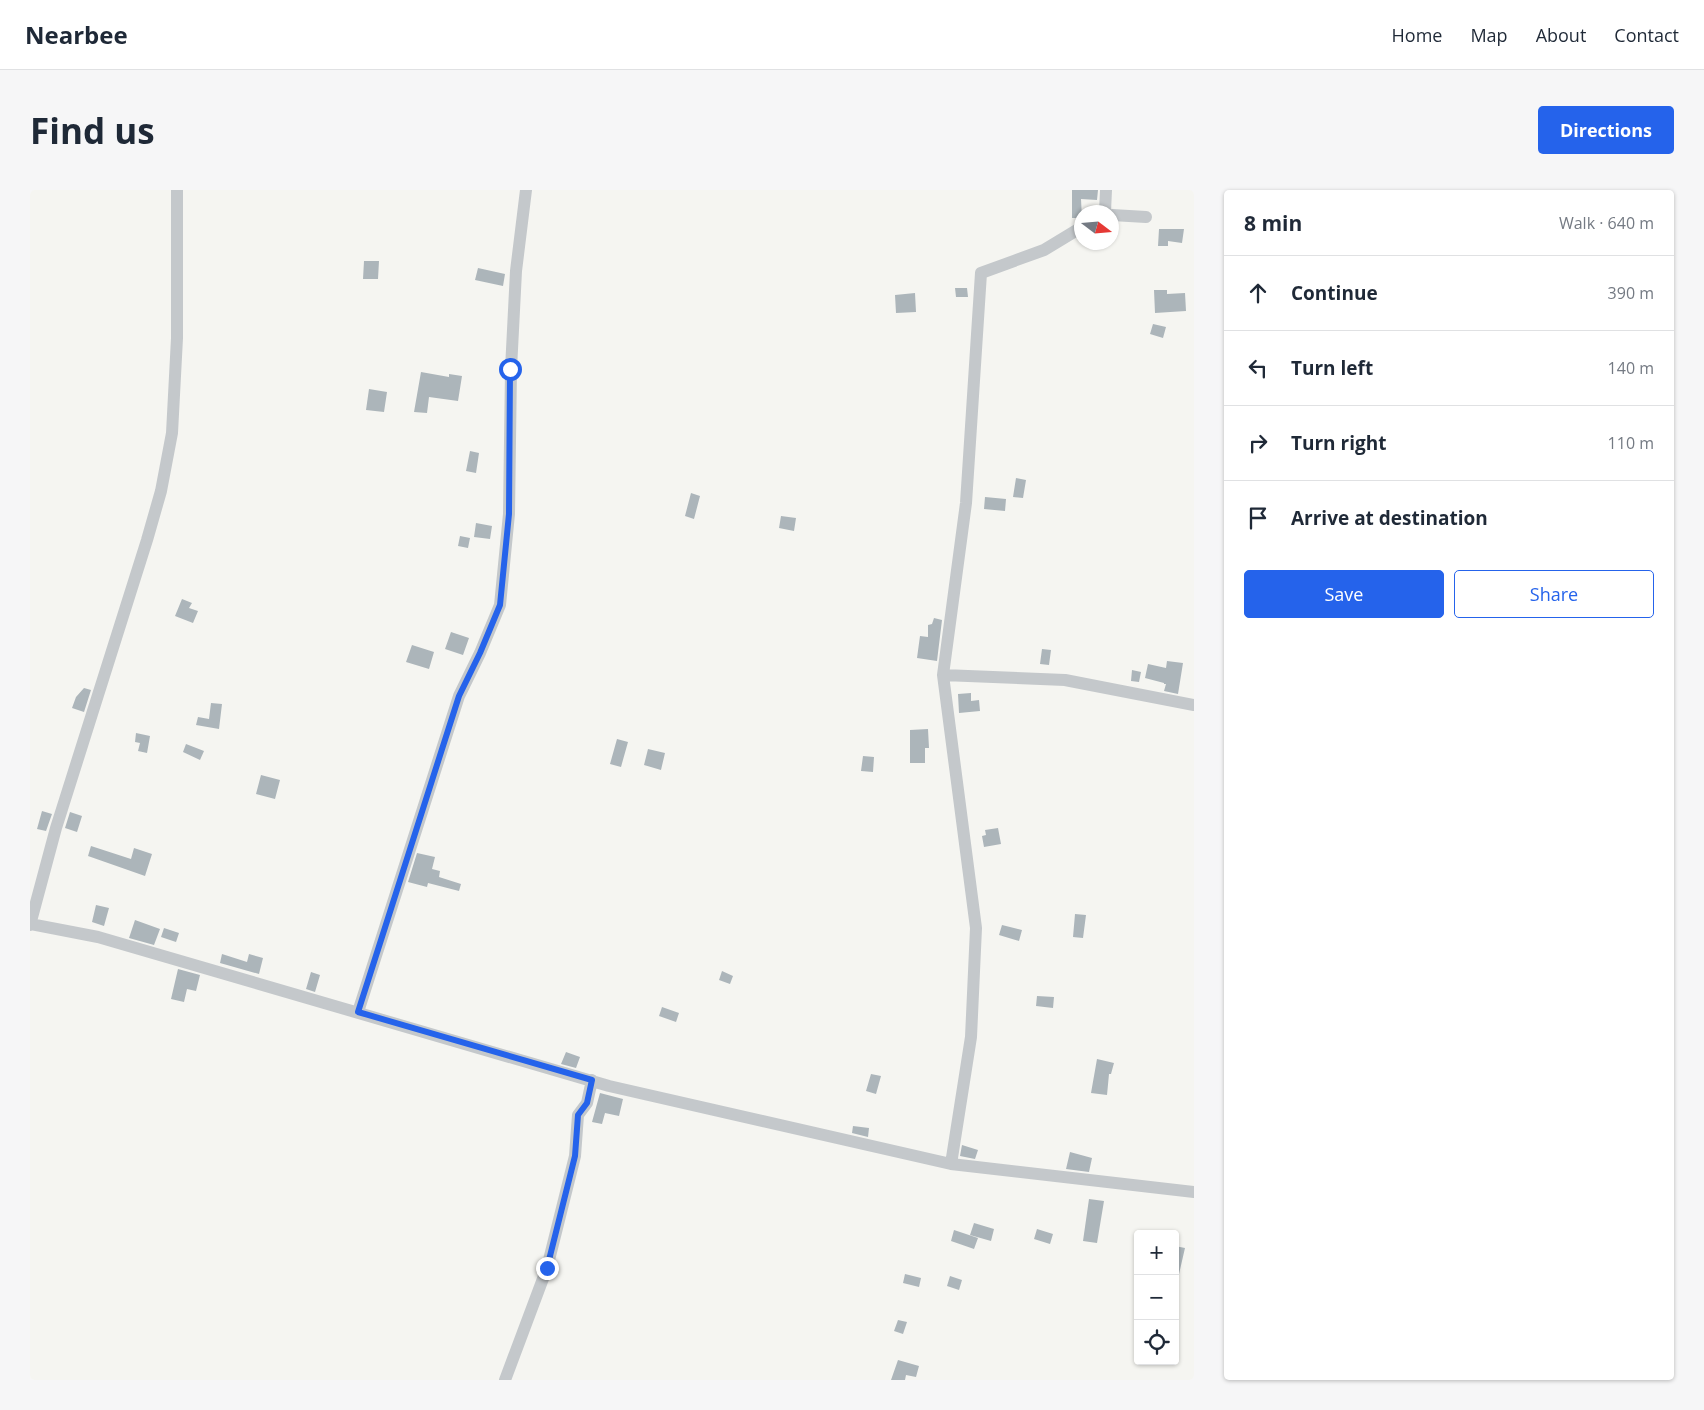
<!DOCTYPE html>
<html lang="en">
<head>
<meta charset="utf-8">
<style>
  :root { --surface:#fff; --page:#f6f6f7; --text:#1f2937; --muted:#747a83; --line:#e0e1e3; --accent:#2563eb }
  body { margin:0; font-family:"Open Sans",sans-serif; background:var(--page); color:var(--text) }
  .controls { position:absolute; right:15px; bottom:15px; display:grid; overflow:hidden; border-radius:5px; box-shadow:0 1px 4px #0004 }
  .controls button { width:45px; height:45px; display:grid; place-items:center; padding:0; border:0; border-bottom:1px solid var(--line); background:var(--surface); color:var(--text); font:25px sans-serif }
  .compass { position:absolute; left:1044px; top:15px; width:45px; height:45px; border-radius:50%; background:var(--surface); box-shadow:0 1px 4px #0004; rotate:106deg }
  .stop { position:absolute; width:15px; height:15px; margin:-11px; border:4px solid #2563eb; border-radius:50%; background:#fff }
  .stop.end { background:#2563eb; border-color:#fff; box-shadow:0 1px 5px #0008 }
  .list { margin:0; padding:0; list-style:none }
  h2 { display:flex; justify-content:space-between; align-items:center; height:65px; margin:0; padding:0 20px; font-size:21px }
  h2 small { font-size:16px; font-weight:400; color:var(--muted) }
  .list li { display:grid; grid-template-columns:32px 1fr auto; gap:15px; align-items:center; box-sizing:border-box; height:75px; padding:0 20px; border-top:1px solid var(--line) }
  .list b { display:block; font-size:19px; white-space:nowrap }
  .list em { font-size:16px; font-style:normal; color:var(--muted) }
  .actions { display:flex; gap:10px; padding:15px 20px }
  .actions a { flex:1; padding:11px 0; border:1px solid var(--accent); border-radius:5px; text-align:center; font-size:18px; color:var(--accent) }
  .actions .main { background:var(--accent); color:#fff }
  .icon { flex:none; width:28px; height:28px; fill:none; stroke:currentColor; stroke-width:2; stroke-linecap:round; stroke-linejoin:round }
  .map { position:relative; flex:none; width:1164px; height:1190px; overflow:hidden; border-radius:5px }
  header { display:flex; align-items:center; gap:30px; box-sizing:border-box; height:70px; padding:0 25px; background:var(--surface); border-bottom:1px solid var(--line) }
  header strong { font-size:24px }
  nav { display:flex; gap:28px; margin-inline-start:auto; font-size:18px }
  .intro { display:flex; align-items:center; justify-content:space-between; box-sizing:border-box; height:120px; padding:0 30px }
  h1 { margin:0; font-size:35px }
  .button { padding:12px 22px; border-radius:5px; background:var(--accent); color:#fff; font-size:18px; font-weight:700 }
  main { display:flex; gap:30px; padding:0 30px }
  aside { flex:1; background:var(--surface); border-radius:5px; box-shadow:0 1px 4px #0004 }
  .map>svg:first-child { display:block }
</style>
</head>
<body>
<header>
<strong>Nearbee</strong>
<nav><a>Home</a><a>Map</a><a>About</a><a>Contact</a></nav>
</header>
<div class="intro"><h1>Find us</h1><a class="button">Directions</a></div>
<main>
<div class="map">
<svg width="1164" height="1190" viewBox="0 0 1164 1190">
  <rect width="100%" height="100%" fill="#f5f5f1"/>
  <path fill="#acb5ba" d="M 1042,0 L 1068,0 L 1067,10 L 1051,9 L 1052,28 L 1042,28 Z
    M 1129,39 L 1154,39 L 1152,53 L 1138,51 L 1138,56 L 1128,56 Z
    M 334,71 L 349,71 L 348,89 L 333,89 Z
    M 448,78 L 475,84 L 473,96 L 445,90 Z
    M 925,98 L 937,98 L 938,107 L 926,107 Z
    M 1124,100 L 1137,100 L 1137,104 L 1155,103 L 1156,121 L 1125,123 Z
    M 885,103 L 886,122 L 866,123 L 865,105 Z
    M 1123,134 L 1136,137 L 1133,148 L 1120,144 Z
    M 391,182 L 419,187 L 419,184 L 432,186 L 428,211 L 399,207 L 397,223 L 384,222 Z
    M 339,199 L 357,202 L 354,222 L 336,220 Z
    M 440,261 L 449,263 L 446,283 L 436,281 Z
    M 986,288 L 996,290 L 993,308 L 983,307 Z
    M 661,303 L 670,306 L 664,329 L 655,326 Z
    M 955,307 L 976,309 L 975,321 L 954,319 Z
    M 751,326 L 766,328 L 764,341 L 749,338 Z
    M 446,333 L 462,336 L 460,349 L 444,347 Z
    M 430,346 L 440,348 L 438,358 L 428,356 Z
    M 152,409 L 162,413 L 159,418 L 168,421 L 163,433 L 145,426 Z
    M 904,428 L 912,430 L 907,471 L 887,468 L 890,446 L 898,447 L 898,435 L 902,434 Z
    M 421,442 L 439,448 L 433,465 L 415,459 Z
    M 382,455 L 404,462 L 399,479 L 376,472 Z
    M 1012,459 L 1021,460 L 1019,475 L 1010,474 Z
    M 1137,471 L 1153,473 L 1148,504 L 1134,501 L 1136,494 L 1134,494 L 1134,493 L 1115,488 L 1118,474 L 1136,478 Z
    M 1102,480 L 1111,482 L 1109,492 L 1101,491 Z
    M 54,498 L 61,500 L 54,522 L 42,518 L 46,507 Z
    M 941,503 L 941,511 L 949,510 L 950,521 L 929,523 L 928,504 Z
    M 181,513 L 192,514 L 189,539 L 166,535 L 168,527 L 179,529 Z
    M 898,539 L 899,558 L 895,558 L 895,573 L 880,573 L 880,540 Z
    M 106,543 L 120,546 L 117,563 L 108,561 L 110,553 L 105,552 Z
    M 587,549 L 598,552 L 591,577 L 580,574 Z
    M 156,554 L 174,561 L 170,570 L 153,562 Z
    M 618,559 L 635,563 L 631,580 L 614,575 Z
    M 833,566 L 844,567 L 843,582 L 831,581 Z
    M 231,585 L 250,590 L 245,609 L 226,604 Z
    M 12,621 L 22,624 L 16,641 L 7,639 Z
    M 40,622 L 52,626 L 47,642 L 35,638 Z
    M 968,638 L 971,654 L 954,657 L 952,646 L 956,645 L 955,640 Z
    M 61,656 L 101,669 L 104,658 L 122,664 L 115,686 L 58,666 Z
    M 387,663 L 405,667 L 402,679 L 410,681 L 409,687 L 431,694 L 429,701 L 398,693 L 397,697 L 378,692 Z
    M 66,715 L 79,718 L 74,736 L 62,732 Z
    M 1045,724 L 1056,725 L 1053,748 L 1043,747 Z
    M 105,730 L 130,739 L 124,755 L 99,748 Z
    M 972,735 L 992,740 L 989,751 L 969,745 Z
    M 134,738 L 149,743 L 146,752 L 131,747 Z
    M 192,764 L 217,772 L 219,764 L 233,768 L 229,784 L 190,773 Z
    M 148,779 L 170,785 L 166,801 L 157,799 L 154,812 L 141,809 Z
    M 692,781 L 703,786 L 700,794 L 689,790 Z
    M 281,782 L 290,785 L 285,802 L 276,799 Z
    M 1007,806 L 1024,807 L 1023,818 L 1006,816 Z
    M 632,817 L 649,823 L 646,832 L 629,826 Z
    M 536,862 L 550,867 L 546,878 L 531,874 Z
    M 1067,869 L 1084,873 L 1081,884 L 1079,884 L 1077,905 L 1061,903 Z
    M 841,884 L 851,886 L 846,904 L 836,901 Z
    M 570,903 L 593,909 L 589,926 L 575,923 L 572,934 L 562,932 Z
    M 823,936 L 839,938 L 838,947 L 822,943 Z
    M 932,955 L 948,960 L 945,969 L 930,966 Z
    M 1040,962 L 1062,968 L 1059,982 L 1036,979 Z
    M 1059,1009 L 1074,1011 L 1067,1053 L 1053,1051 Z
    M 944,1033 L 964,1039 L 961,1051 L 940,1045 Z
    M 1007,1039 L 1023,1044 L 1020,1054 L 1004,1049 Z
    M 924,1040 L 948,1048 L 944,1059 L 921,1051 Z
    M 1145,1056 L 1155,1058 L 1149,1084 L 1145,1083 Z
    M 875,1084 L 891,1088 L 889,1097 L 873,1093 Z
    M 920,1086 L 932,1090 L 929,1100 L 917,1096 Z
    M 868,1130 L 877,1132 L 873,1144 L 864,1141 Z
    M 868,1170 L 889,1176 L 886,1187 L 876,1185 L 875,1190 L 861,1190 Z"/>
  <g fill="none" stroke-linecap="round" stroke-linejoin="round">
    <path stroke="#c4c8cb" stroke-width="12" d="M 1075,22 L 1076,0
      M 1082,25 L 1116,27
      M 913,485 L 1035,490 L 1164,515
      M 0,734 L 68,747 L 579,896 L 921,974 L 1164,1002
      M 0,735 L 26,638 L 117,350 L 131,301 L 142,243 L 147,148 L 147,0
      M 328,822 L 429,506 L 450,463 L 470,415 L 479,324 L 481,179 L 486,81 L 496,0
      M 921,974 L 941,847 L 946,738 L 913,485 L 936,313 L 951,83 L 1014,60 L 1052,37
      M 475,1190 L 517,1078 L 545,966 L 548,925 L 557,913 L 562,890"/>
  </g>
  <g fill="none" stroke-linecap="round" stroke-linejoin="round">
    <path stroke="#2563eb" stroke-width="6" d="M 480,179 L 479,324 L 470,415 L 450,463 L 429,506 L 328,822 L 562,890 L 557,913 L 548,925 L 545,966 L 517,1078"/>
  </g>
</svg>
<div class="controls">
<button>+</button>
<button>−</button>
<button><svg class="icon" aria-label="locate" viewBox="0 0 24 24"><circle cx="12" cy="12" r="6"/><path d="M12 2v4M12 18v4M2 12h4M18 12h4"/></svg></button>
</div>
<svg class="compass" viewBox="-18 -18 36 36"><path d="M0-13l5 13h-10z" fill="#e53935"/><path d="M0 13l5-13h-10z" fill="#747a83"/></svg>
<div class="stop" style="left:480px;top:179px"></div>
<div class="stop end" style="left:517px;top:1078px"></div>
</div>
<aside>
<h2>8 min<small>Walk · 640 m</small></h2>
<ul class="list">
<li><svg class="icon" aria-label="ahead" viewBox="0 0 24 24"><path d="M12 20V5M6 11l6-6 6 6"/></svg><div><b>Continue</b></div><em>390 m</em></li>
<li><svg class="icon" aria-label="left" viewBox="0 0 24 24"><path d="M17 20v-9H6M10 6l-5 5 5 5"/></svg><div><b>Turn left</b></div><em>140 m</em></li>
<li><svg class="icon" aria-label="right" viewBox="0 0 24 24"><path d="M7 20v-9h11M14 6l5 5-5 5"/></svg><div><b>Turn right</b></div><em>110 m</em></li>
<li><svg class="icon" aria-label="arrive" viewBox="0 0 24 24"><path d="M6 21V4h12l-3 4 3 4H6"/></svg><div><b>Arrive at destination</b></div></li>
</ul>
<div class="actions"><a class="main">Save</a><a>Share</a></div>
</aside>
</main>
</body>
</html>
